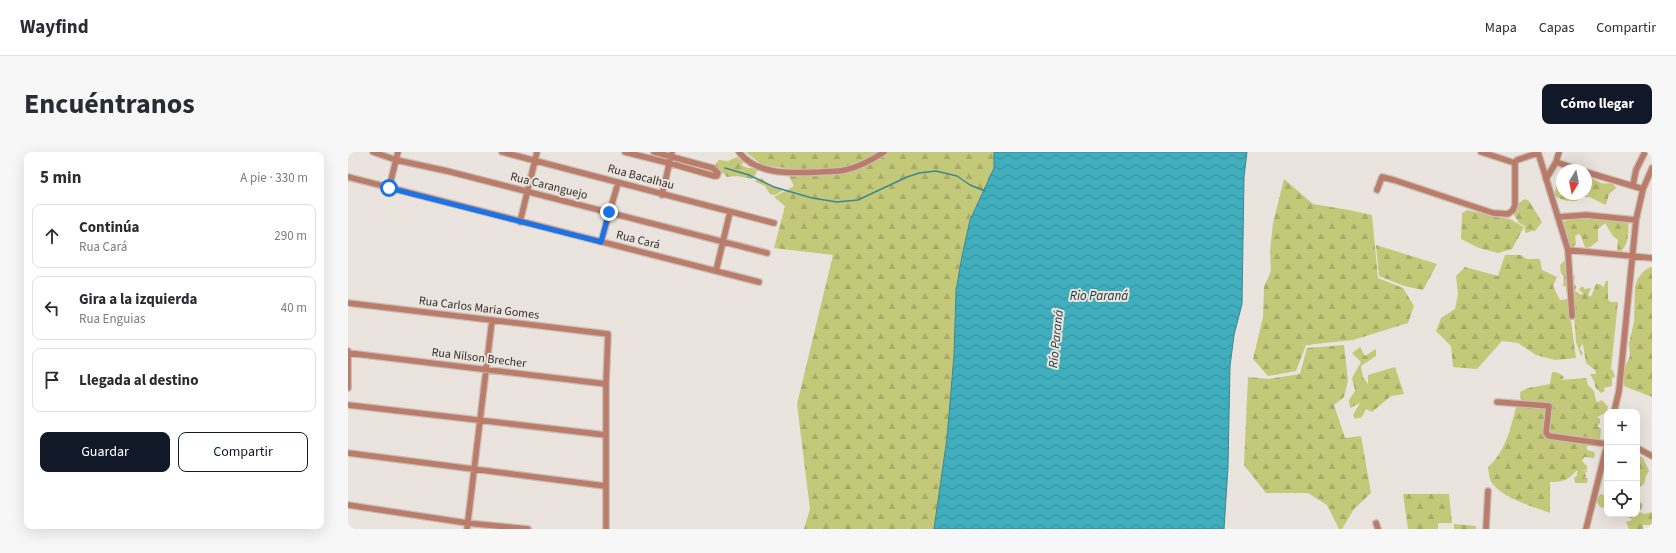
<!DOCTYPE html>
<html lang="es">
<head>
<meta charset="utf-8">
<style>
  :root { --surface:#fff; --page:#f7f7f7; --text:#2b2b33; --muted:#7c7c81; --line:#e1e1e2; --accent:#111827 }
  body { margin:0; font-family:"Source Sans 3",sans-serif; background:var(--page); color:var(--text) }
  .controls { position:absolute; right:12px; bottom:12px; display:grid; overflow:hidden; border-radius:8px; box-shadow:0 4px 16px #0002 }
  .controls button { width:36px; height:36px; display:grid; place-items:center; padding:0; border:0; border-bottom:1px solid var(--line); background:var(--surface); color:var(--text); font:20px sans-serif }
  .compass { position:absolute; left:1208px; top:12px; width:36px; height:36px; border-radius:50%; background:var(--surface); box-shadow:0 4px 16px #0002; rotate:190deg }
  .stop { position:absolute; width:12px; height:12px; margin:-9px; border:3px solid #1a73e8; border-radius:50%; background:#fff }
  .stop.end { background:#1a73e8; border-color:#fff; box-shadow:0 1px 4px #0008 }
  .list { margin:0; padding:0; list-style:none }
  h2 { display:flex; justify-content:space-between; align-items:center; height:52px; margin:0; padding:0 16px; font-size:17px }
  h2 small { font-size:13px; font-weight:400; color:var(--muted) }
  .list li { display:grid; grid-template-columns:26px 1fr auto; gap:12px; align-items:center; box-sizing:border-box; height:64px; margin:0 8px 8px; padding:0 8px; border:1px solid var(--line); border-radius:8px }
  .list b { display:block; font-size:15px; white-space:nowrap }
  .list p { margin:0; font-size:13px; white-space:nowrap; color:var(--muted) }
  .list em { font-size:13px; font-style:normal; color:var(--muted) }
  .actions { display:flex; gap:8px; padding:12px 16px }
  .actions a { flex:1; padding:9px 0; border:1px solid var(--accent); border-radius:8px; text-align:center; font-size:14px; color:var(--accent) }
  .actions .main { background:var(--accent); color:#fff }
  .icon { flex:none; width:22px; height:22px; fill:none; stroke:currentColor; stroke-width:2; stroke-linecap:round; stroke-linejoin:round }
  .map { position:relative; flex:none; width:1304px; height:377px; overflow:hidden; border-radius:8px }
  header { display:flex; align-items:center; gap:24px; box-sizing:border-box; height:56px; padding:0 20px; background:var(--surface); border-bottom:1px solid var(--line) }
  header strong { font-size:19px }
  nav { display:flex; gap:22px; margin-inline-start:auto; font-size:14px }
  .intro { display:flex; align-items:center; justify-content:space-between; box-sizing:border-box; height:96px; padding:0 24px }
  h1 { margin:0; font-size:28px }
  .button { padding:10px 18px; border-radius:8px; background:var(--accent); color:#fff; font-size:14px; font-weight:700 }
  main { display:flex; gap:24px; padding:0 24px }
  aside { flex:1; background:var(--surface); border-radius:8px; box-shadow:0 4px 16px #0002 }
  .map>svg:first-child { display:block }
</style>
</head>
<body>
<header>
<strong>Wayfind</strong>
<nav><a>Mapa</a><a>Capas</a><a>Compartir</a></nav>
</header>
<div class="intro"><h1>Encuéntranos</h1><a class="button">Cómo llegar</a></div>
<main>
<aside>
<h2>5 min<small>A pie · 330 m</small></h2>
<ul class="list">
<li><svg class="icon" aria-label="ahead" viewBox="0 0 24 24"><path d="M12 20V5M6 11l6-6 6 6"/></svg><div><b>Continúa</b><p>Rua Cará</p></div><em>290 m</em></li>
<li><svg class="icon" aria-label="left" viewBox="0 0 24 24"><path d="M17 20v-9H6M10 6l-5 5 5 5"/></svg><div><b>Gira a la izquierda</b><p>Rua Enguias</p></div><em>40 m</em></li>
<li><svg class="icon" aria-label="arrive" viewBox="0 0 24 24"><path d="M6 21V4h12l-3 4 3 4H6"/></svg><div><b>Llegada al destino</b></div></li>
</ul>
<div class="actions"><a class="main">Guardar</a><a>Compartir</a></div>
</aside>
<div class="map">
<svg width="1304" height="377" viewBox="0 0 1304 377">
  <defs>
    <pattern id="forest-firs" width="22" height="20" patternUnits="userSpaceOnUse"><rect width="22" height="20" fill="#c4c879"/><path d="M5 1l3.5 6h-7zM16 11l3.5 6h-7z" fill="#a9ac69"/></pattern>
    <pattern id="water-waves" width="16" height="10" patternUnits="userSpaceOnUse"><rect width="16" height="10" fill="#41aebd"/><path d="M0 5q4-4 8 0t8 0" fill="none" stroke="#378e9a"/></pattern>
  </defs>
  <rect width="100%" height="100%" fill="#ebe3dd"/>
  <path fill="url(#forest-firs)" d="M 398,0 L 646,0 L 646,16 L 622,68 L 614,104 L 608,139 L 606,203 L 599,286 L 586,377 L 456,377 L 462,357 L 449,252 L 485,103 L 426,96 L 437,54 L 426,45 L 446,34 L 437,16 L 414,13 Z
    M 389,5 L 396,10 L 393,13 L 400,16 L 411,16 L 405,27 L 389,24 L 379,25 L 367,13 L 371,8 L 380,9 Z
    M 1238,22 C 1243,25 1248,29 1253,31 C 1259,33 1264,28 1268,36 L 1261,42 L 1258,53 C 1251,51 1247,46 1240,45 C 1234,44 1233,48 1228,49 C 1221,50 1210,47 1206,43 L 1209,31 L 1214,27 L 1214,42 L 1238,42 Z
    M 414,26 L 423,35 L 432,37 L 434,39 L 427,43 L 422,42 L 417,34 L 406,29 Z
    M 936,27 L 965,52 L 1001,58 L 1024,63 L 1030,126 L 1055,136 L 1066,154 L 1060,171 L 1005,188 L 958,193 L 948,219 L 920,224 L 905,207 L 915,165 L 916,135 L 923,119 L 922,99 L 925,71 Z
    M 1177,47 L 1181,49 L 1194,70 L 1187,79 L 1183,79 L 1179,81 L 1177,80 L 1177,74 L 1171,71 L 1165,61 L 1172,50 Z
    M 1119,58 L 1149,65 L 1162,67 L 1176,75 L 1164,97 L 1150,101 L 1131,96 L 1113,87 L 1114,61 Z
    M 1239,65 L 1280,69 C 1281,77 1281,98 1270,100 L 1269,99 L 1270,88 L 1265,84 L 1257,71 L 1250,77 L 1250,89 L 1242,95 L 1238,96 C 1234,91 1235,85 1231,82 L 1227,84 L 1228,92 L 1225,95 L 1222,95 L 1214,72 L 1215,70 L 1224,66 Z
    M 1028,93 L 1089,112 L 1075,138 L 1056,134 L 1031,124 Z
    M 1157,103 L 1173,103 L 1178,107 L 1192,107 L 1194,118 L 1209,125 L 1205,134 L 1212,148 L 1220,147 L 1228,206 L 1207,208 L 1188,203 L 1170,191 L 1154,189 L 1129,217 L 1105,215 L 1103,194 L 1088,179 L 1093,166 L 1107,157 L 1110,142 L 1108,124 L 1117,115 L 1150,124 Z
    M 1219,106 L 1222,141 L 1218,140 L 1218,135 L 1215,134 L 1216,124 L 1213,121 L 1212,113 Z
    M 1302,115 L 1304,115 L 1304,245 L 1276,234 L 1275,219 L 1282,204 L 1281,191 L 1286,170 L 1287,134 L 1290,126 L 1295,120 Z
    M 1223,121 L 1227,124 L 1226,131 L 1228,135 L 1227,139 L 1234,143 L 1235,141 L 1231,138 L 1233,135 L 1236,135 L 1236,137 L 1243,136 L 1240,143 L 1243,145 L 1248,132 L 1252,132 L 1255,135 L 1254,138 L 1258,129 L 1260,129 L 1260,147 L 1262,150 L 1270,150 L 1263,217 L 1265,219 L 1267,225 L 1264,226 L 1264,234 L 1256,236 L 1257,239 L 1253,241 L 1247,235 L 1247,231 L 1242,222 L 1248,222 L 1247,218 L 1238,211 L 1235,193 L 1234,192 L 1232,197 L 1235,201 L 1233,204 L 1228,190 Z
    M 996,193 L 1000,228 L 996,245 L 986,253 L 997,286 L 1013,284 L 1023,341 L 1006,357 L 994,377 L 991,377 L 979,353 L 960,341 L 918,341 L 896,313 L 900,225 L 921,227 L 952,222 L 959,196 Z
    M 1012,195 L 1017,204 L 1028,197 L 1028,204 L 1013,214 L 1015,225 L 1020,232 L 1020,223 L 1047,215 L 1056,242 L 1043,244 L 1024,260 L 1018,257 L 1014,265 L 1007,267 L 1005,263 L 1012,251 L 1002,256 L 1001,248 L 1007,239 L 1004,226 L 1013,210 L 1004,201 Z
    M 1204,220 C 1209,220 1213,221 1216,226 L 1212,228 L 1238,226 L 1240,233 L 1246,239 L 1248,249 L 1250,250 L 1254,248 L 1260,255 L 1259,260 L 1249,265 L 1252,267 L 1252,271 L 1249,274 L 1253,277 L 1252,289 L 1246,292 L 1247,294 L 1239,294 L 1239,298 L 1246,300 L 1247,302 L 1246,306 L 1236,305 L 1234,309 L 1239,314 L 1239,318 L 1233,319 L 1240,319 L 1237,321 L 1238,325 L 1236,325 L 1240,327 L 1239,331 L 1227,331 L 1226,325 L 1229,324 L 1229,320 L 1230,319 L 1228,319 C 1221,328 1214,330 1202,330 L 1202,361 C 1184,354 1156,347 1144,331 C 1141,327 1141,320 1140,315 C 1158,300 1163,274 1169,252 L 1173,249 L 1172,240 L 1180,236 L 1202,232 Z
    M 1289,302 L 1295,306 L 1301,319 L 1298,324 L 1296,332 L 1290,336 L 1289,342 Z
    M 1055,342 L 1101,342 L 1104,371 L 1090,371 L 1090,377 L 1060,377 Z
    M 1253,342 L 1259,345 L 1259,357 C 1253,356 1248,353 1249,346 Z
    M 1289,346 L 1295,353 L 1292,360 L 1296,362 L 1304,360 L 1304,373 L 1295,373 L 1295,377 L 1281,377 L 1278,370 L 1284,368 L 1283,366 L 1267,362 L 1289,362 Z
    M 1106,372 L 1128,374 L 1128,377 L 1106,377 Z"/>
  <path fill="url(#water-waves)" stroke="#3c8892" d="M 646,0 L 899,0 L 896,25 L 894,152 L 886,183 L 882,214 L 880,315 L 876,377 L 586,377 L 599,286 L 606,203 L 608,139 L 614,104 L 622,68 L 646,16 Z"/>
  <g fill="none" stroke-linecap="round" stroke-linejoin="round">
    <path stroke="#3c8892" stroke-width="1.5" d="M 377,16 L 401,23 L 426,35 L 464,46 L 489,50 L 510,48 L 559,25 L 571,21 L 588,19 L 609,24 L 622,33 L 637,39"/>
    <defs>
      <path id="minor" d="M 25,0 L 48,8 L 99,19 L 419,101
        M 154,0 L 426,71
        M 277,0 L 321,11 L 366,24 L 369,24 L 370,21 L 365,16 L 306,0
        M 391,0 C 409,24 446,21 472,20 C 480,19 489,20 497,18 C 511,15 524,8 536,0
        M 1133,0 L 1167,11
        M 1190,0 L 1220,98 L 1224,164
        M 1208,10 L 1232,18
        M 1238,20 L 1295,37
        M 0,25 L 411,130
        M 1198,27 L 1208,10 L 1211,0
        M 1285,33 L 1288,18 L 1297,0
        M 41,36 L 50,0
        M 1029,38 L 1034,25 L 1046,28 L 1145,61 L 1160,62 L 1165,58 L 1167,53 L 1167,11 L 1169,8 L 1190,1
        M 314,43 L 324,0
        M 1210,65 L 1238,63 L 1288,68
        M 172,70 L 189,0
        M 253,90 L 270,31
        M 1220,98 L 1304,106
        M 368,119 L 382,60
        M 0,151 L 260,182 L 258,232 L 258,377
        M 0,201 L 258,232
        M 0,236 L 0,199
        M 1149,250 L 1201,254 L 1198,281 L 1201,284 L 1259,292
        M 0,253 L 258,283
        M 1266,260 L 1271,239 L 1288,68 L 1295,37 L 1304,16
        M 1289,296 L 1304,304
        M 0,301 L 257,334
        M 0,353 L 119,371 L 180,377
        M 1028,371 L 1030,377
        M 119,377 L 144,168
        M 1138,377 L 1140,339
        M 1238,377 L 1259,293"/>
    </defs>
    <use href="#minor" stroke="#c6bfba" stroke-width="8"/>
    <use href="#minor" stroke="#bb7d69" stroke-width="5.5"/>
  </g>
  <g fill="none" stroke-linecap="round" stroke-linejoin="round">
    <path stroke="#1a73e8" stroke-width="5" d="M 41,36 L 253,90 L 261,60"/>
  </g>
  <g text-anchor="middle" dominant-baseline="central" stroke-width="4" stroke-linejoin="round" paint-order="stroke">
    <g font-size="12" fill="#322f2d" stroke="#ebe3dd">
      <text transform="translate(293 25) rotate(15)">Rua Bacalhau</text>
      <text transform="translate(201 34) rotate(14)">Rua Caranguejo</text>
      <text transform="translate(290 88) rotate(14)">Rua Cará</text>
      <text transform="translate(131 156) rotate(7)">Rua Carlos Maria Gomes</text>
      <text transform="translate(131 206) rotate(7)">Rua Nilson Brecher</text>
    </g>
    <g font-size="13" font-style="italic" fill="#1f373b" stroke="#ebe3dd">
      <text x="751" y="144">Rio Paraná</text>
      <text transform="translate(708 187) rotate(-84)">Río Paraná</text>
    </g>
  </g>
</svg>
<div class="controls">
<button>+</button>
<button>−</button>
<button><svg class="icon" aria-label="locate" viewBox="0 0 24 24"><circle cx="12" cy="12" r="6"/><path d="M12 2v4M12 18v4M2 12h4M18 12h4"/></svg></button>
</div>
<svg class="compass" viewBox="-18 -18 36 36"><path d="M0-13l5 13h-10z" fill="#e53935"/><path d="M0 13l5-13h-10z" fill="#7c7c81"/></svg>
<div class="stop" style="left:41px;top:36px"></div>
<div class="stop end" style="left:261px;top:60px"></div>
</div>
</main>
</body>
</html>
